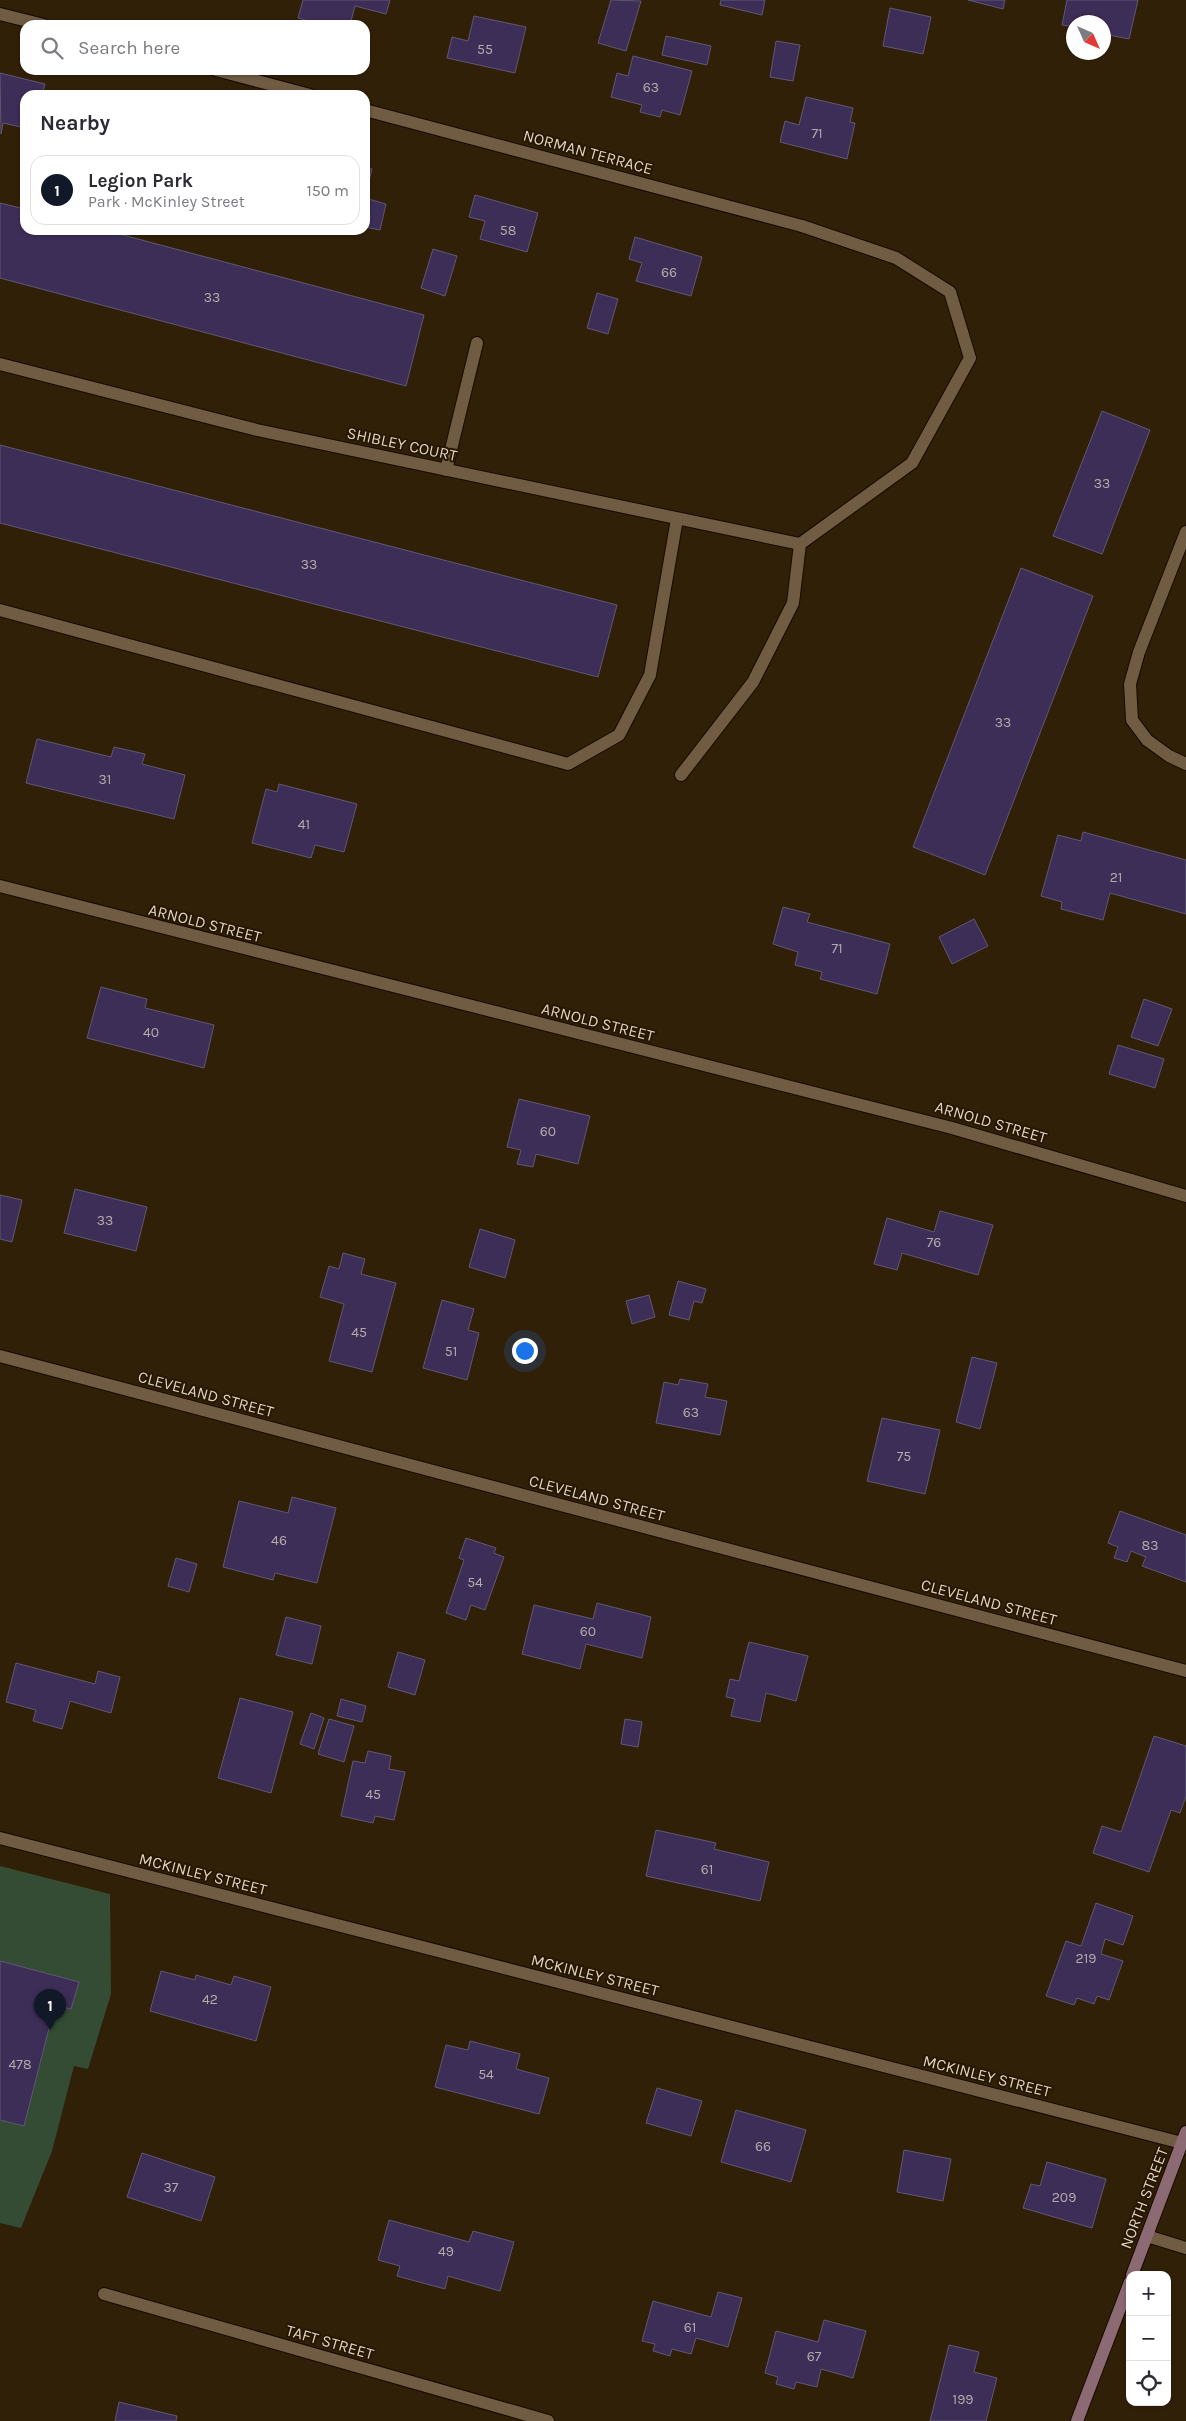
<!DOCTYPE html>
<html lang="en">
<head>
<meta charset="utf-8">
<style>
  :root { --surface:#fff; --page:#f7f7f7; --text:#2b2b33; --muted:#7c7c81; --line:#e1e1e2; --accent:#111827 }
  body { margin:0; font-family:Karla,sans-serif; background:var(--page); color:var(--text) }
  .controls { position:absolute; right:15px; bottom:15px; display:grid; overflow:hidden; border-radius:10px; box-shadow:0 1px 4px #0004 }
  .controls button { width:45px; height:45px; display:grid; place-items:center; padding:0; border:0; border-bottom:1px solid var(--line); background:var(--surface); color:var(--text); font:25px sans-serif }
  .compass { position:absolute; left:1066px; top:15px; width:45px; height:45px; border-radius:50%; background:var(--surface); box-shadow:0 1px 4px #0004; rotate:135deg }
  .you { position:absolute; left:524px; top:1350px; width:18px; height:18px; margin:-12px; border:4px solid #fff; border-radius:50%; background:#1a73e8; box-shadow:0 0 0 8px #1a73e833 }
  .badge { display:grid; place-items:center; width:32px; height:32px; border-radius:50%; background:var(--accent); color:#fff; font-size:16px; font-weight:700 }
  .pin { position:absolute; translate:-50% -41px; filter:drop-shadow(0 1px 2px #0008) }
  .pin::after { content:''; position:absolute; top:26px; width:18px; height:15px; background:inherit; clip-path:polygon(0 0,100% 0,50% 100%) }
  .list { margin:0; padding:0; list-style:none }
  h2 { display:flex; justify-content:space-between; align-items:center; height:65px; margin:0; padding:0 20px; font-size:21px }
  h2 small { font-size:16px; font-weight:400; color:var(--muted) }
  .list li { display:grid; grid-template-columns:32px 1fr auto; gap:15px; align-items:center; box-sizing:border-box; height:70px; margin:0 10px 10px; padding:0 10px; border:1px solid var(--line); border-radius:15px }
  .list b { display:block; font-size:19px; white-space:nowrap }
  .list p { margin:0; font-size:16px; white-space:nowrap; color:var(--muted) }
  .list em { font-size:16px; font-style:normal; color:var(--muted) }
  .icon { flex:none; width:28px; height:28px; fill:none; stroke:currentColor; stroke-width:2; stroke-linecap:round; stroke-linejoin:round }
  .map { position:relative; flex:none; width:1186px; height:2421px; overflow:hidden }
  .search { position:absolute; background:var(--surface); box-shadow:0 1px 4px #0004; left:20px; top:20px; width:350px; height:55px; display:flex; align-items:center; gap:12px; box-sizing:border-box; padding:0 18px; border-radius:15px; color:var(--muted); font-size:19px }
  .panel { position:absolute; background:var(--surface); box-shadow:0 1px 4px #0004; left:20px; top:90px; width:350px; height:145px; border-radius:15px }
  .map>svg:first-child { display:block }
</style>
</head>
<body>
<div class="map">
<svg width="1186" height="2421" viewBox="0 0 1186 2421">
  <rect width="100%" height="100%" fill="#312008"/>
  <path fill="#334c33" d="M 0,1866 L 110,1894 L 111,1994 L 88,2069 L 74,2066 L 52,2151 L 21,2228 L 0,2223 Z"/>
  <path fill="#3d2e58" stroke="#605773" d="M 303,0 L 390,0 L 386,14 L 355,6 L 350,25 L 323,25 L 298,18 Z
    M 611,0 L 641,1 L 626,51 L 598,43 Z
    M 721,0 L 765,0 L 762,15 L 720,5 Z
    M 968,0 L 1005,0 L 1003,9 Z
    M 1067,0 L 1138,0 L 1129,39 L 1104,34 L 1104,22 L 1074,22 L 1074,27 L 1062,25 Z
    M 890,8 L 931,17 L 923,54 L 883,46 Z
    M 474,16 L 526,27 L 515,73 L 447,58 L 452,37 L 468,41 Z
    M 666,36 L 711,46 L 707,65 L 662,55 Z
    M 776,41 L 800,45 L 793,81 L 770,77 Z
    M 633,56 L 692,71 L 680,115 L 662,110 L 660,117 L 640,112 L 642,105 L 611,97 L 617,73 L 628,76 Z
    M 0,73 L 45,84 L 42,95 L 25,95 L 25,128 L 3,123 L 1,134 Z
    M 806,97 L 853,108 L 850,122 L 855,123 L 847,159 L 780,142 L 785,121 L 799,125 Z
    M 365,167 L 372,169 L 365,198 L 386,204 L 380,230 L 365,227 Z
    M 475,195 L 538,213 L 527,252 L 480,239 L 485,221 L 469,217 Z
    M 0,203 L 25,209 L 25,230 L 104,230 L 424,315 L 406,386 L 0,278 Z
    M 635,237 L 702,257 L 691,296 L 636,281 L 642,263 L 629,259 Z
    M 433,249 L 457,256 L 445,296 L 421,288 Z
    M 597,293 L 618,299 L 608,334 L 587,328 Z
    M 1102,411 L 1150,430 L 1102,554 L 1053,536 Z
    M 0,445 L 617,605 L 598,677 L 0,523 Z
    M 1021,568 L 1093,596 L 985,875 L 913,847 Z
    M 37,739 L 111,757 L 114,747 L 145,754 L 142,764 L 185,775 L 174,819 L 26,783 Z
    M 279,784 L 357,804 L 344,852 L 315,845 L 311,858 L 252,843 L 266,789 L 277,792 Z
    M 1083,832 L 1186,860 L 1186,914 L 1110,893 L 1103,920 L 1061,909 L 1062,902 L 1041,896 L 1058,835 L 1081,841 Z
    M 783,907 L 810,914 L 807,922 L 890,944 L 877,994 L 820,979 L 822,972 L 795,965 L 798,952 L 773,944 Z
    M 974,919 L 988,946 L 952,964 L 939,937 Z
    M 101,987 L 147,999 L 145,1008 L 214,1025 L 204,1068 L 87,1038 Z
    M 1144,999 L 1172,1009 L 1158,1046 L 1131,1037 Z
    M 1118,1045 L 1164,1059 L 1155,1088 L 1109,1074 Z
    M 519,1099 L 590,1116 L 578,1164 L 536,1154 L 533,1167 L 517,1164 L 521,1150 L 507,1147 Z
    M 75,1189 L 147,1207 L 136,1251 L 64,1233 Z
    M 0,1195 L 22,1200 L 12,1242 L 0,1239 Z
    M 940,1211 L 993,1225 L 978,1275 L 902,1253 L 897,1270 L 874,1264 L 887,1218 L 934,1232 Z
    M 480,1229 L 515,1240 L 505,1278 L 469,1267 Z
    M 343,1253 L 365,1259 L 361,1274 L 396,1283 L 372,1372 L 329,1361 L 344,1304 L 320,1297 L 329,1266 L 339,1269 Z
    M 678,1281 L 706,1289 L 702,1303 L 694,1301 L 689,1320 L 669,1315 Z
    M 649,1295 L 655,1317 L 632,1324 L 626,1301 Z
    M 442,1300 L 474,1309 L 468,1330 L 479,1333 L 467,1380 L 423,1368 Z
    M 972,1357 L 997,1363 L 980,1429 L 956,1422 Z
    M 680,1379 L 708,1384 L 705,1397 L 727,1401 L 720,1435 L 656,1423 L 664,1382 L 678,1385 Z
    M 882,1418 L 940,1430 L 925,1494 L 867,1481 Z
    M 292,1497 L 336,1508 L 317,1583 L 275,1573 L 273,1580 L 223,1567 L 239,1501 L 288,1513 Z
    M 1120,1511 L 1186,1535 L 1186,1582 L 1142,1566 L 1146,1557 L 1131,1551 L 1127,1562 L 1114,1558 L 1118,1547 L 1108,1543 Z
    M 466,1538 L 496,1548 L 494,1553 L 504,1557 L 485,1610 L 471,1605 L 466,1620 L 446,1613 L 464,1560 L 459,1558 Z
    M 176,1558 L 197,1564 L 189,1592 L 168,1586 Z
    M 597,1603 L 651,1617 L 642,1658 L 586,1644 L 580,1669 L 522,1654 L 534,1605 L 593,1619 Z
    M 286,1617 L 321,1626 L 312,1664 L 276,1655 Z
    M 749,1642 L 808,1656 L 796,1701 L 766,1693 L 760,1722 L 731,1716 L 735,1699 L 726,1697 L 730,1679 L 739,1681 Z
    M 398,1652 L 425,1660 L 415,1695 L 388,1687 Z
    M 16,1663 L 95,1684 L 98,1671 L 120,1677 L 111,1713 L 70,1701 L 62,1729 L 33,1721 L 36,1710 L 6,1702 Z
    M 240,1698 L 293,1712 L 271,1793 L 218,1778 Z
    M 341,1699 L 366,1706 L 362,1722 L 337,1716 Z
    M 311,1713 L 324,1718 L 314,1749 L 300,1744 Z
    M 329,1719 L 354,1726 L 344,1762 L 318,1754 Z
    M 625,1719 L 642,1722 L 638,1747 L 621,1744 Z
    M 1154,1736 L 1186,1746 L 1186,1796 L 1180,1813 L 1171,1810 L 1149,1872 L 1093,1853 L 1102,1826 L 1121,1832 Z
    M 368,1751 L 391,1756 L 389,1769 L 405,1772 L 394,1820 L 375,1816 L 373,1823 L 341,1816 L 353,1761 L 365,1763 Z
    M 656,1830 L 716,1843 L 714,1849 L 769,1862 L 760,1901 L 646,1876 Z
    M 1096,1903 L 1133,1916 L 1123,1945 L 1105,1939 L 1101,1954 L 1123,1961 L 1109,2000 L 1097,1996 L 1094,2004 L 1077,1998 L 1074,2005 L 1046,1996 L 1066,1941 L 1081,1946 Z
    M 0,1961 L 79,1982 L 71,2009 L 55,2005 L 24,2126 L 0,2120 Z
    M 161,1971 L 195,1980 L 196,1975 L 231,1985 L 234,1976 L 271,1987 L 256,2041 L 150,2011 Z
    M 470,2041 L 520,2054 L 516,2069 L 549,2078 L 539,2114 L 435,2087 L 446,2045 L 468,2050 Z
    M 657,2088 L 702,2101 L 691,2136 L 646,2123 Z
    M 736,2110 L 806,2130 L 791,2182 L 721,2162 Z
    M 904,2150 L 951,2159 L 943,2201 L 897,2192 Z
    M 142,2153 L 215,2177 L 201,2221 L 127,2197 Z
    M 1047,2162 L 1106,2179 L 1092,2228 L 1023,2208 L 1031,2184 L 1040,2186 Z
    M 389,2220 L 469,2242 L 473,2231 L 514,2242 L 500,2291 L 448,2276 L 445,2289 L 397,2276 L 400,2266 L 378,2260 Z
    M 718,2292 L 742,2298 L 728,2347 L 696,2338 L 691,2354 L 672,2349 L 670,2356 L 653,2351 L 655,2344 L 642,2341 L 653,2301 L 711,2317 Z
    M 824,2320 L 866,2331 L 853,2378 L 821,2369 L 817,2387 L 796,2382 L 794,2389 L 776,2384 L 778,2377 L 765,2373 L 776,2331 L 818,2342 Z
    M 949,2345 L 979,2352 L 974,2372 L 997,2378 L 986,2421 L 930,2421 Z
    M 119,2402 L 177,2416 L 176,2421 L 115,2421 Z"/>
  <g fill="none" stroke-linecap="round" stroke-linejoin="round">
    <defs>
      <path id="lane" d="M 446,470 L 477,343
        M 0,610 L 568,764 L 619,735 L 650,675 L 677,519
        M 681,775 L 753,682 L 793,603 L 800,544 L 912,463 L 970,358 L 950,292 L 896,258 L 802,226"/>
      <path id="street" d="M 0,14 L 44,25
        M 216,70 L 310,95
        M 365,110 L 802,226
        M 0,364 L 257,430 L 800,544
        M 1186,532 L 1139,652 L 1130,684 L 1132,720 L 1147,740 L 1169,756 L 1186,764
        M 0,886 L 952,1128 L 1186,1196
        M 0,1356 L 1186,1671
        M 0,1838 L 1182,2143
        M 1147,2236 L 1186,2248
        M 104,2294 L 548,2421"/>
      <path id="secondary" d="M 1132,2275 L 1186,2132
        M 1077,2421 L 1130,2282"/>
    </defs>
    <use href="#lane" stroke="#180900" stroke-width="14"/>
    <use href="#street" stroke="#180900" stroke-width="14"/>
    <use href="#secondary" stroke="#180900" stroke-width="14"/>
    <use href="#lane" stroke="#705c43" stroke-width="12"/>
    <use href="#street" stroke="#705c43" stroke-width="12"/>
    <use href="#secondary" stroke="#8c6a73" stroke-width="12"/>
  </g>
  <g text-anchor="middle" dominant-baseline="central" stroke-width="4" stroke-linejoin="round" paint-order="stroke">
    <g font-size="14" fill="#b5a9a9">
      <text x="485" y="49">55</text>
      <text x="651" y="87">63</text>
      <text x="817" y="133">71</text>
      <text x="508" y="230">58</text>
      <text x="669" y="272">66</text>
      <text x="212" y="297">33</text>
      <text x="1102" y="483">33</text>
      <text x="309" y="564">33</text>
      <text x="1003" y="722">33</text>
      <text x="105" y="779">31</text>
      <text x="304" y="824">41</text>
      <text x="1116" y="877">21</text>
      <text x="837" y="948">71</text>
      <text x="151" y="1032">40</text>
      <text x="548" y="1131">60</text>
      <text x="105" y="1220">33</text>
      <text x="934" y="1242">76</text>
      <text x="359" y="1332">45</text>
      <text x="451" y="1351">51</text>
      <text x="691" y="1412">63</text>
      <text x="904" y="1456">75</text>
      <text x="279" y="1540">46</text>
      <text x="1150" y="1545">83</text>
      <text x="475" y="1582">54</text>
      <text x="588" y="1631">60</text>
      <text x="373" y="1794">45</text>
      <text x="707" y="1869">61</text>
      <text x="1086" y="1958">219</text>
      <text x="210" y="1999">42</text>
      <text x="20" y="2064">478</text>
      <text x="486" y="2074">54</text>
      <text x="763" y="2146">66</text>
      <text x="171" y="2187">37</text>
      <text x="1064" y="2197">209</text>
      <text x="446" y="2251">49</text>
      <text x="690" y="2327">61</text>
      <text x="814" y="2356">67</text>
      <text x="963" y="2399">199</text>
    </g>
    <g font-size="16" fill="#ddd2c4" stroke="#271701">
      <text transform="translate(588 152) rotate(15)">NORMAN TERRACE</text>
      <text transform="translate(402 444) rotate(12)">SHIBLEY COURT</text>
      <text transform="translate(205 923) rotate(14)">ARNOLD STREET</text>
      <text transform="translate(598 1022) rotate(14)">ARNOLD STREET</text>
      <text transform="translate(991 1122) rotate(16)">ARNOLD STREET</text>
      <text transform="translate(206 1394) rotate(15)">CLEVELAND STREET</text>
      <text transform="translate(597 1498) rotate(15)">CLEVELAND STREET</text>
      <text transform="translate(989 1602) rotate(15)">CLEVELAND STREET</text>
      <text transform="translate(203 1874) rotate(14)">MCKINLEY STREET</text>
      <text transform="translate(595 1975) rotate(14)">MCKINLEY STREET</text>
      <text transform="translate(987 2076) rotate(14)">MCKINLEY STREET</text>
      <text transform="translate(1144 2198) rotate(-69)">NORTH STREET</text>
      <text transform="translate(330 2342) rotate(16)">TAFT STREET</text>
    </g>
  </g>
</svg>
<div class="controls">
<button>+</button>
<button>−</button>
<button><svg class="icon" aria-label="locate" viewBox="0 0 24 24"><circle cx="12" cy="12" r="6"/><path d="M12 2v4M12 18v4M2 12h4M18 12h4"/></svg></button>
</div>
<svg class="compass" viewBox="-18 -18 36 36"><path d="M0-13l5 13h-10z" fill="#e53935"/><path d="M0 13l5-13h-10z" fill="#7c7c81"/></svg>
<div class="you"></div>
<div class="pin badge" style="left:50px;top:2030px">1</div>
<div class="search"><svg class="icon" aria-label="search" viewBox="0 0 24 24"><circle cx="10" cy="10" r="6"/><path d="M15 15l6 6"/></svg>Search here</div>
<section class="panel">
<h2>Nearby<small></small></h2>
<ul class="list">
<li><span class="badge">1</span><div><b>Legion Park</b><p>Park · McKinley Street</p></div><em>150 m</em></li>
</ul>
</section>
</div>
</body>
</html>
